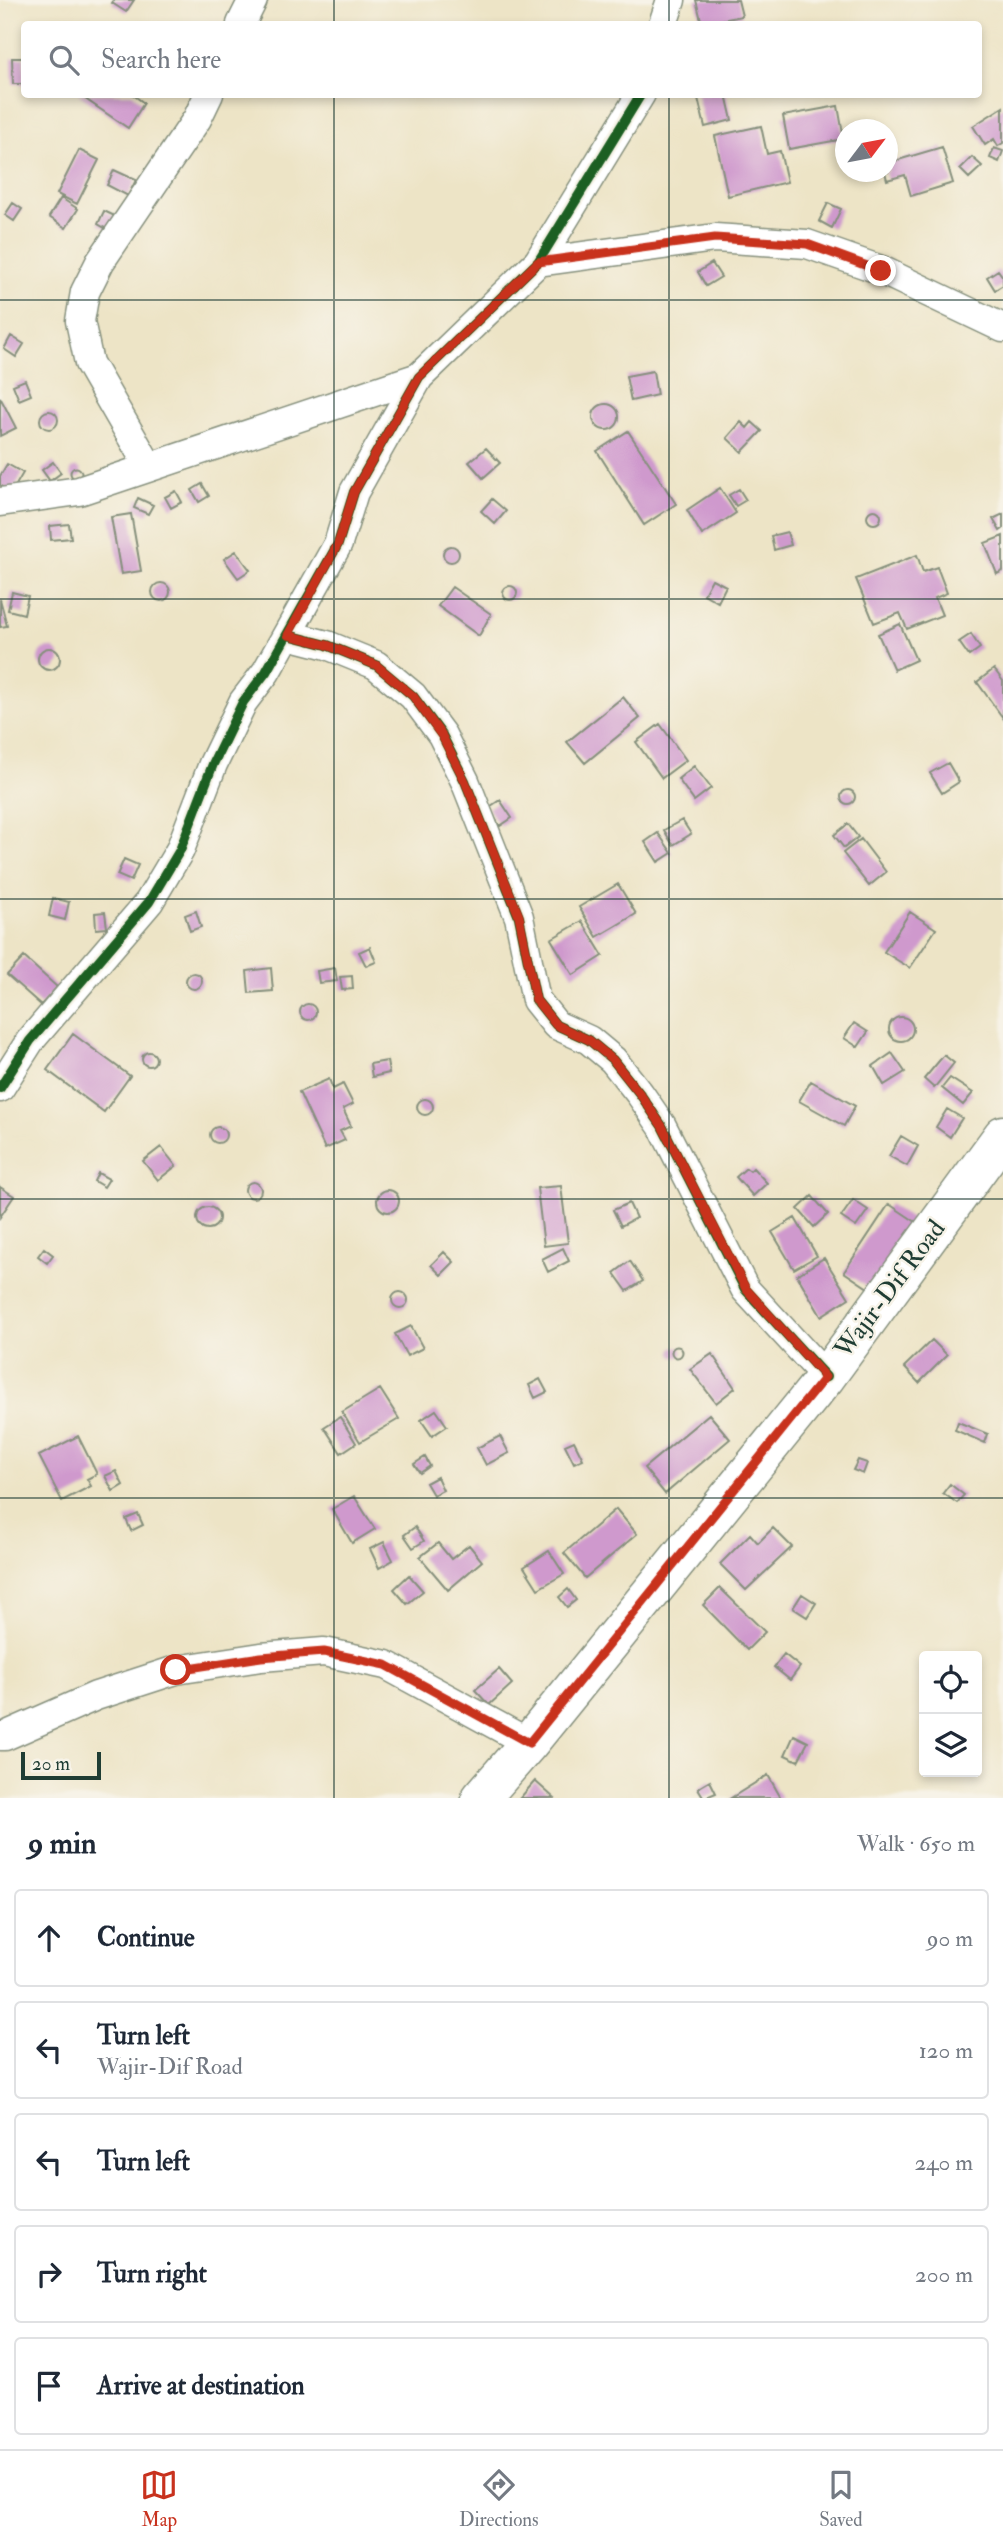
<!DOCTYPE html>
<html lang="en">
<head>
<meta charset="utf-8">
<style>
  :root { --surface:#fff; --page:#f2f2f3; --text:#1f2937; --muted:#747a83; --line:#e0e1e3; --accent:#c8321e }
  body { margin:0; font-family:"IM FELL Double Pica",serif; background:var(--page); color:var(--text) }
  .controls { position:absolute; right:21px; bottom:21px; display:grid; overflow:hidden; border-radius:7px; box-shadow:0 4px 10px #0003 }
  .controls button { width:63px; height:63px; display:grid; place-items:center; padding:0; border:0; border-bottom:2px solid var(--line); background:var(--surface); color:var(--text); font:35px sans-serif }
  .compass { position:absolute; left:835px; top:119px; width:63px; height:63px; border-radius:50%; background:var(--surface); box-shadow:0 4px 10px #0003; rotate:58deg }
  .scale { position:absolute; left:21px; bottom:18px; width:80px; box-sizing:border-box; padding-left:7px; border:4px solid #1f3d34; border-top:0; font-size:19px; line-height:24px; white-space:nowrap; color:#1f3d34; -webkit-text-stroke:5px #f7f3e8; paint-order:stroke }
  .stop { position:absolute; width:21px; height:21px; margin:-16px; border:5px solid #c8321e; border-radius:50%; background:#fff }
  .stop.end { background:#c8321e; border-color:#fff; box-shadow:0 2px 7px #0008 }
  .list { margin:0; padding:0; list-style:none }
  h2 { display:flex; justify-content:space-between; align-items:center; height:91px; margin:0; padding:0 28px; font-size:30px }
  h2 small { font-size:23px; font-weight:400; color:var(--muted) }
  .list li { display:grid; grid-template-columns:46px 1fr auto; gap:21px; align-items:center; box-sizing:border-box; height:98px; margin:0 14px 14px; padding:0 14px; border:2px solid var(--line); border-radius:7px }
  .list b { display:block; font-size:26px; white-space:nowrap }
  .list p { margin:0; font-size:23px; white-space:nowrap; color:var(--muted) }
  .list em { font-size:23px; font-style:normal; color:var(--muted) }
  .icon { flex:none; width:38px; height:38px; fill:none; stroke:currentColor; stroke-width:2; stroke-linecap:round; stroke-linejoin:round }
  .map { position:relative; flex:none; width:1003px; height:1798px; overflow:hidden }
  .search { position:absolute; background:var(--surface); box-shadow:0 4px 10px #0003; left:21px; right:21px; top:21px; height:77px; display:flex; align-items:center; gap:18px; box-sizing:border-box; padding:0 24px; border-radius:7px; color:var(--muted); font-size:26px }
  .sheet { height:651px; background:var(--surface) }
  nav { display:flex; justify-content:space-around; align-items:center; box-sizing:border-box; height:98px; border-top:2px solid var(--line); background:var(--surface); font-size:19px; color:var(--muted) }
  nav a { display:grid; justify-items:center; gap:4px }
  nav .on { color:var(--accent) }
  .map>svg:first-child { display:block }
</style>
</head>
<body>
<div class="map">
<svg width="1003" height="1798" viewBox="0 0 1003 1798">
  <rect width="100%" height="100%" fill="#f7f3e8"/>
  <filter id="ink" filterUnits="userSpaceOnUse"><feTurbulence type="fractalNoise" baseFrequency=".0143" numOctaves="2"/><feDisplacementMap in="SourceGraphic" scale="14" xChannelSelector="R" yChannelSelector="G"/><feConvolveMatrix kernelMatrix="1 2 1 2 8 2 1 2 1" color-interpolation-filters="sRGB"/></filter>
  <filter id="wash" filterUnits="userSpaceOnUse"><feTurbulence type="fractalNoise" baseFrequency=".00686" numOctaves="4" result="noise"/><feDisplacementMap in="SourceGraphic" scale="28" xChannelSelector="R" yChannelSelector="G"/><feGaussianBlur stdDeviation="1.57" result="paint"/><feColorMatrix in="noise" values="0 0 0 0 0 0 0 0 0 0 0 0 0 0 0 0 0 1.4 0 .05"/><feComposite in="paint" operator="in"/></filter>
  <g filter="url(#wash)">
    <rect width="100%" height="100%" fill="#ede4c6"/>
    <g id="blocks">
      <path fill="#cf99cd" d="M 114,0 L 134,0 L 126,12 L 112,3 Z
        M 696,0 L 738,0 L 742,16 L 702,24 Z
        M 12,58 L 24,58 L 24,84 L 13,84 Z
        M 78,94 L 132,94 L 144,103 L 128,128 Z
        M 697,94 L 726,94 L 732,120 L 705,127 Z
        M 838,106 L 844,139 L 789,149 L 783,116 Z
        M 1003,107 L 1003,143 L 998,146 L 994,139 L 985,145 L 973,126 Z
        M 761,126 L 767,154 L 780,151 L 787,182 L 728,196 L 715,136 Z
        M 942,147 L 953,183 L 911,196 L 905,175 L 887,180 L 885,172 L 888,172 L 888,163 Z
        M 994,148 L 1003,151 L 999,162 L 990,158 Z
        M 79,150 L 99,160 L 77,204 L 57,194 Z
        M 972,157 L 982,166 L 969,178 L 960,169 Z
        M 114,170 L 136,180 L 128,196 L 107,185 Z
        M 61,198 L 78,209 L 66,228 L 49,217 Z
        M 13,203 L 22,209 L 14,221 L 5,215 Z
        M 828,203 L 841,209 L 832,228 L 819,221 Z
        M 104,211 L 119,218 L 112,232 L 98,224 Z
        M 712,263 L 721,277 L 706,286 L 698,272 Z
        M 998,270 L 1003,277 L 1003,285 L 995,290 L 987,277 Z
        M 11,336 L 24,344 L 16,357 L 4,349 Z
        M 653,371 L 657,395 L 631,401 L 626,376 Z
        M 25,380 L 31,395 L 19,400 L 13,385 Z
        M 0,397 L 16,428 L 0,436 Z
        M593 417a13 13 0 1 1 26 0a13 13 0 1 1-26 0Z
        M40 420a9 9 0 1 1 18 0a9 9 0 1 1-18 0Z
        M 741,422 L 747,428 L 752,422 L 762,431 L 742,452 L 727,438 Z
        M 628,431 L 676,504 L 644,525 L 597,451 Z
        M 486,448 L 500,463 L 483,478 L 469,462 Z
        M 53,462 L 61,473 L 50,481 L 42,470 Z
        M 7,464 L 23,473 L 12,492 L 0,485 L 0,476 Z
        M70.5 473a5.5 5.5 0 1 1 11 0a5.5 5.5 0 1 1-11 0Z
        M 202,484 L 209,496 L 199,502 L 192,490 Z
        M 720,488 L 736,513 L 702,535 L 687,510 Z
        M 739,489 L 746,500 L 736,506 L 729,495 Z
        M 176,491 L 182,502 L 171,508 L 165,497 Z
        M 138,498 L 153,505 L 148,514 L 134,508 Z
        M 492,499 L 506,511 L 495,524 L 481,511 Z
        M867 517a7 7 0 1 1 14 0a7 7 0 1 1-14 0Z
        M 131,514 L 141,571 L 121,574 L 111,517 Z
        M 1003,514 L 1003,529 L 1000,531 L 993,519 Z
        M 69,524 L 71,538 L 51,540 L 50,526 Z
        M 787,532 L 791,545 L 774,550 L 771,536 Z
        M 1003,536 L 1003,571 L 997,574 L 985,543 Z
        M443 554a8 8 0 1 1 16 0a8 8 0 1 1-16 0Z
        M 236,551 L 250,570 L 238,578 L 224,559 Z
        M 917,555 L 923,572 L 937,567 L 947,593 L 935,598 L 942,615 L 907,629 L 900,613 L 874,623 L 856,579 Z
        M 712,579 L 726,586 L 718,602 L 704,594 Z
        M152 592a9 9 0 1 1 18 0a9 9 0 1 1-18 0Z
        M503 593a7 7 0 1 1 14 0a7 7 0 1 1-14 0Z
        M 452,587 L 491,614 L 479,636 L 438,606 Z
        M 12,592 L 28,596 L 24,614 L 8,610 Z
        M 0,599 L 7,626 L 0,627 Z
        M 900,624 L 916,660 L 894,670 L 878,634 Z
        M 971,634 L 980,648 L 969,656 L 959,642 Z
        M38 659a11 11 0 1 1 22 0a11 11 0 1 1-22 0Z
        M 994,669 L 1003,681 L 1003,718 L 977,682 Z
        M 623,697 L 640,718 L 585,763 L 567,742 Z
        M 660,724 L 686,760 L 662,778 L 636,742 Z
        M 948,763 L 959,782 L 942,793 L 930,773 Z
        M 694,766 L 711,788 L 694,801 L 678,779 Z
        M841 797a7 7 0 1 1 14 0a7 7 0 1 1-14 0Z
        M 500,800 L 512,818 L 500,826 L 488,808 Z
        M 682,820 L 691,834 L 673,845 L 664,830 Z
        M 848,824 L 858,837 L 844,848 L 834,835 Z
        M 658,833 L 672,853 L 658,862 L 645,842 Z
        M 861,839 L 886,872 L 869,886 L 843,853 Z
        M 124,859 L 138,865 L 131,881 L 117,875 Z
        M 618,884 L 636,914 L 597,937 L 579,907 Z
        M 53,898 L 69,902 L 65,920 L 49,916 Z
        M 196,911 L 201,927 L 190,931 L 185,915 Z
        M 105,912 L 107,928 L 96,929 L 95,913 Z
        M 910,912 L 936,929 L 910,968 L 884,952 Z
        M 582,921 L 603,956 L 573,975 L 551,939 Z
        M 370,947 L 376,962 L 366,966 L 359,952 Z
        M 24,957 L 57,987 L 41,1005 L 7,975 Z
        M 271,968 L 273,991 L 249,993 L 247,971 Z
        M 335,968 L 337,981 L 319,983 L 317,971 Z
        M186 981a8 8 0 1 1 16 0a8 8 0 1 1-16 0Z
        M 352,976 L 353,989 L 342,990 L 340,977 Z
        M300 1012a8 8 0 1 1 16 0a8 8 0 1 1-16 0Z
        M889 1029a12 12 0 1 1 24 0a12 12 0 1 1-24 0Z
        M 854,1023 L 868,1032 L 858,1047 L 844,1038 Z
        M 73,1034 L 130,1076 L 104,1112 L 47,1070 Z
        M142 1059a7 7 0 1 1 14 0a7 7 0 1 1-14 0Z
        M 892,1053 L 905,1072 L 884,1085 L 873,1066 Z
        M 944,1055 L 954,1063 L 934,1088 L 924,1079 Z
        M 387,1061 L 389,1073 L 372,1077 L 370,1064 Z
        M 950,1078 L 973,1093 L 963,1105 L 942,1088 Z
        M 329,1079 L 333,1089 L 343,1084 L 353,1104 L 343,1109 L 351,1126 L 340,1131 L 345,1140 L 325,1149 L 299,1092 Z
        M 811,1081 L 855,1106 L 844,1126 L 799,1101 Z
        M417 1107a8 8 0 1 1 16 0a8 8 0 1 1-16 0Z
        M 947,1109 L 962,1118 L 950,1137 L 936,1127 Z
        M210 1135a8 8 0 1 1 16 0a8 8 0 1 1-16 0Z
        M 901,1136 L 918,1146 L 907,1166 L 889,1156 Z
        M 161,1147 L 176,1166 L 158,1180 L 143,1161 Z
        M 746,1168 L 750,1171 L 753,1168 L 767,1183 L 753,1196 L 736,1177 Z
        M 98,1173 L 109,1179 L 104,1187 L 94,1181 Z
        M245 1190a8 8 0 1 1 16 0a8 8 0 1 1-16 0Z
        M 561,1186 L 568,1243 L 544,1246 L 537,1188 Z
        M 0,1187 L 14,1196 L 0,1217 Z
        M377 1201a11 11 0 1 1 22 0a11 11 0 1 1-22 0Z
        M 812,1196 L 828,1214 L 814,1227 L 798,1209 Z
        M 853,1200 L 868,1210 L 856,1227 L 841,1217 Z
        M 629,1203 L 636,1218 L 621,1226 L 613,1210 Z
        M 889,1204 L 916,1222 L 871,1290 L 844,1272 Z
        M197 1218a11 11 0 1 1 22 0a11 11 0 1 1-22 0Z
        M 795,1218 L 817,1256 L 794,1269 L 772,1232 Z
        M 44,1248 L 53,1255 L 47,1263 L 38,1256 Z
        M 563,1248 L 569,1261 L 548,1272 L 542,1259 Z
        M 444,1252 L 454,1262 L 441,1275 L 431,1265 Z
        M 824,1258 L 849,1298 L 821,1316 L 797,1275 Z
        M 630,1261 L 643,1281 L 627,1291 L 614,1273 Z
        M392 1300a8 8 0 1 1 16 0a8 8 0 1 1-16 0Z
        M 411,1326 L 423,1348 L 407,1356 L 395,1334 Z
        M 932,1340 L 947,1355 L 919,1383 L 904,1367 Z
        M671.5 1352a5.5 5.5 0 1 1 11 0a5.5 5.5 0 1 1-11 0Z
        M 712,1354 L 735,1388 L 716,1403 L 690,1369 Z
        M 540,1379 L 547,1392 L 535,1398 L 529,1385 Z
        M 380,1389 L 399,1419 L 360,1442 L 342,1412 Z
        M 436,1410 L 447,1426 L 432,1436 L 421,1420 Z
        M 709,1414 L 730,1439 L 665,1494 L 644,1468 Z
        M 340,1417 L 356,1443 L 341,1453 L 324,1427 Z
        M 958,1422 L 988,1434 L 985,1443 L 955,1430 Z
        M 78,1436 L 97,1474 L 87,1479 L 91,1486 L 62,1501 L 39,1456 Z
        M 500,1436 L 509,1453 L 486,1465 L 477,1448 Z
        M 574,1441 L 583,1459 L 574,1463 L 565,1445 Z
        M 425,1457 L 430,1466 L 420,1473 L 414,1464 Z
        M 858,1460 L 867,1463 L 863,1474 L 853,1470 Z
        M 116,1471 L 123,1485 L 113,1491 L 105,1476 Z
        M 437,1477 L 443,1490 L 433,1495 L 426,1483 Z
        M 950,1484 L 964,1495 L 957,1503 L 943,1493 Z
        M 354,1496 L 375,1529 L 352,1543 L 332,1509 Z
        M 616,1509 L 637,1534 L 585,1578 L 564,1553 Z
        M 138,1514 L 143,1525 L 131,1531 L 126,1519 Z
        M 415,1527 L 424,1541 L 413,1548 L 404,1535 Z
        M 773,1528 L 792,1547 L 746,1590 L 720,1564 L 750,1534 L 758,1543 Z
        M 384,1542 L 393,1560 L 379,1568 L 370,1549 Z
        M 438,1543 L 451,1559 L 469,1545 L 482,1561 L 448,1590 L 420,1557 Z
        M 549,1551 L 564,1574 L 538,1589 L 524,1567 Z
        M 409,1575 L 423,1591 L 407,1604 L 394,1589 Z
        M 720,1588 L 765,1632 L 747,1650 L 703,1605 Z
        M 568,1589 L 576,1600 L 567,1607 L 559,1597 Z
        M 802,1594 L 816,1603 L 807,1617 L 793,1608 Z
        M 784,1654 L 800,1667 L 790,1680 L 774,1667 Z
        M 499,1669 L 512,1684 L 489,1705 L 475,1690 Z
        M 794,1735 L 808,1742 L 798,1761 L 785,1755 Z
        M 768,1775 L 781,1798 L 731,1798 Z
        M 535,1781 L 554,1798 L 520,1798 Z
        M 710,1781 L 716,1793 L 704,1798 L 698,1788 Z"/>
    </g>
  </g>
  <g filter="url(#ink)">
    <use href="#blocks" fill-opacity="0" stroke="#86907d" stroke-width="2"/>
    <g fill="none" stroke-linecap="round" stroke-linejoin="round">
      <defs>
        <path id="minor" d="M 241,24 L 253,0
          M 663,24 L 671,0
          M 538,262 L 715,238 L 807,244 L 881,270 L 1003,328
          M 149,467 L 89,363 L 80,321 L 85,292 L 100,262 L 197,119 L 209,94
          M 0,502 L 79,491 L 419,377
          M 288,635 L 327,645 L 376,665 L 413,696 L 442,735 L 465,781 L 519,917 L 536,1000 L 556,1025 L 589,1040 L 613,1060 L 640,1094 L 662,1126 L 745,1289 L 826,1377
          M 0,1088 L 30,1041 L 149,902 L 180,850 L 213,764 L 243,702 L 266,672 L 338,544 L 354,492 L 419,377 L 538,262 L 641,94
          M 0,1736 L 5,1736 L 96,1696 L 176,1670 L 261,1657 L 324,1652 L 386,1665 L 529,1743"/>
        <path id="secondary" d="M 481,1798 L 529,1743 L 826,1377 L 1003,1135"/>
      </defs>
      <use href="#minor" stroke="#86907d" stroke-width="31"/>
      <use href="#secondary" stroke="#86907d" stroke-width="41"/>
      <use href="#minor" stroke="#fff" stroke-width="28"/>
      <use href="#secondary" stroke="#fff" stroke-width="38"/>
      <defs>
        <path id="cycleway" d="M 288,635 L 327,645 L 376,665 L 413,696 L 442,735 L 465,781 L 519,917 L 536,1000 L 556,1025 L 589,1040 L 613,1060 L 640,1094 L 662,1126 L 745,1289 L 826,1377
          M 0,1088 L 30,1041 L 149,902 L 180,850 L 213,764 L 243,702 L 266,672 L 338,544 L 354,492 L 419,377 L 538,262 L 641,94"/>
      </defs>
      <use href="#cycleway" stroke="#f7f3e8" stroke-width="15"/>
      <use href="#cycleway" stroke="#1b5e20" stroke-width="10"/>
    </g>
  </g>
  <g fill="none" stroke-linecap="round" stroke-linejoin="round" filter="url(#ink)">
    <path stroke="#c8321e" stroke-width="9" d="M 176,1670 L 261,1657 L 324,1652 L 386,1665 L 529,1743 L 825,1377 L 746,1289 L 662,1126 L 640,1094 L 613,1060 L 589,1040 L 556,1025 L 536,1000 L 519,916 L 465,781 L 442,736 L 413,696 L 376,665 L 327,645 L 288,635 L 338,544 L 354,492 L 419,377 L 538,262 L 715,238 L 807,244 L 881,271"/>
  </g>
  <path fill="none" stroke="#1f3d34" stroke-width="2" stroke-opacity="0.55" d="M 334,0 L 334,24M 669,0 L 669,24M 334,94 L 334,1798M 669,94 L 669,1798M 0,300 L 1003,300M 0,599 L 1003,599M 0,899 L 1003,899M 0,1199 L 1003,1199M 0,1498 L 1003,1498"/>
  <g text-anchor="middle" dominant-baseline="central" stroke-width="5" stroke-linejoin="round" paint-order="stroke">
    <g font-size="26" fill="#1f3d34" stroke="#f7f3e8">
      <text transform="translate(890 1289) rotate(-53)">Wajir-Dif Road</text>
    </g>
  </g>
</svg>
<div class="controls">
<button><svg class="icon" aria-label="locate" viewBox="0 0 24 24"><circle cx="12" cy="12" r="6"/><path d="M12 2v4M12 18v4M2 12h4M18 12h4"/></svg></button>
<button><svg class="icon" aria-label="layers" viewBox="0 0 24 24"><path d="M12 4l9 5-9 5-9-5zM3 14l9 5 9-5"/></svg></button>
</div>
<svg class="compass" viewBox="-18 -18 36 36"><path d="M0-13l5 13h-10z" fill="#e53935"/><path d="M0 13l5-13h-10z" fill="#747a83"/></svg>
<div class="scale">20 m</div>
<div class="stop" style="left:176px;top:1670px"></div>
<div class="stop end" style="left:881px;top:271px"></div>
<div class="search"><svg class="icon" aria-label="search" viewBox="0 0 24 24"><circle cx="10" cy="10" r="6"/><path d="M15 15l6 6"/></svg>Search here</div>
</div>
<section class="sheet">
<h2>9 min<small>Walk · 650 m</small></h2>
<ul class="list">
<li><svg class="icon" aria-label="ahead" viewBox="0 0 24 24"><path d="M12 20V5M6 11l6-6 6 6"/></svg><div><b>Continue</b></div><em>90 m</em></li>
<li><svg class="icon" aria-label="left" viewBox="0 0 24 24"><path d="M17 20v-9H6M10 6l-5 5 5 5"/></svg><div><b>Turn left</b><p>Wajir-Dif Road</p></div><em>120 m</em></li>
<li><svg class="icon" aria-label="left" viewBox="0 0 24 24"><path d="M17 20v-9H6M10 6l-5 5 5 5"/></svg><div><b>Turn left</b></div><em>240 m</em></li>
<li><svg class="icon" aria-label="right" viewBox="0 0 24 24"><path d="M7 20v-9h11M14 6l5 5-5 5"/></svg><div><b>Turn right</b></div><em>200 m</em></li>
<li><svg class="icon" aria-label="arrive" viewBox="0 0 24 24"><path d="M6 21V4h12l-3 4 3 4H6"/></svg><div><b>Arrive at destination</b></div></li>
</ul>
</section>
<nav>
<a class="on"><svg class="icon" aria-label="map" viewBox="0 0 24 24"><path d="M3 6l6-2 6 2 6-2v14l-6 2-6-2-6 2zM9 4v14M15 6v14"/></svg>Map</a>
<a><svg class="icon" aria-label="directions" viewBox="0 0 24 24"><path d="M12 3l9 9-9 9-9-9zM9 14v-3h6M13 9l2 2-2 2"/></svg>Directions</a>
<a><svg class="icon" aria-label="saved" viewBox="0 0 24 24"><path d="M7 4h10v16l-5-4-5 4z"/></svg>Saved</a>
</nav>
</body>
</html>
